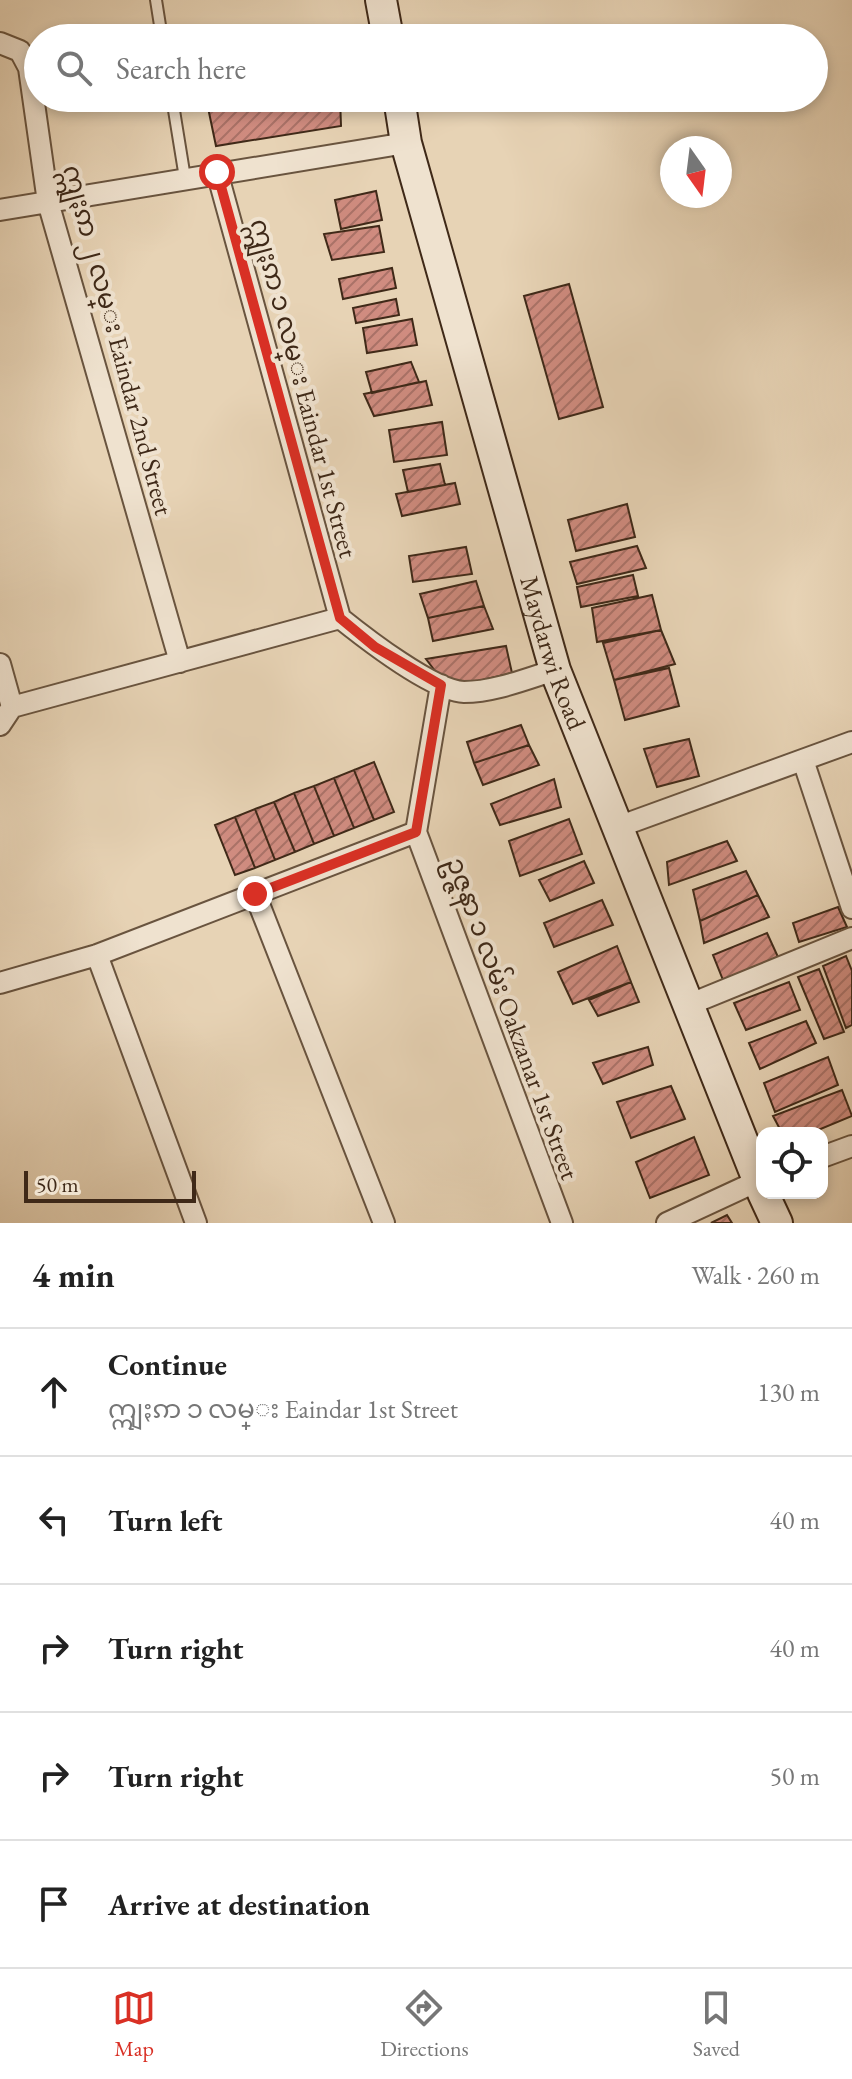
<!DOCTYPE html>
<html lang="en">
<head>
<meta charset="utf-8">
<style>
  :root { --surface:#fff; --page:#f6f6f6; --text:#222; --muted:#767676; --line:#e0e0e0; --accent:#d93025 }
  body { margin:0; font-family:"EB Garamond","Noto Sans Myanmar",serif; background:var(--page); color:var(--text) }
  .controls { position:absolute; right:24px; bottom:24px; display:grid; overflow:hidden; border-radius:16px; box-shadow:0 4px 12px #0003 }
  .controls button { width:72px; height:72px; display:grid; place-items:center; padding:0; border:0; border-bottom:2px solid var(--line); background:var(--surface); color:var(--text); font:40px sans-serif }
  .compass { position:absolute; left:660px; top:136px; width:72px; height:72px; border-radius:50%; background:var(--surface); box-shadow:0 4px 12px #0003; rotate:166deg }
  .scale { position:absolute; left:24px; bottom:20px; width:172px; box-sizing:border-box; padding-left:8px; border:4px solid #3f2918; border-top:0; font-size:22px; line-height:28px; white-space:nowrap; color:#3f2918; -webkit-text-stroke:6px #efe2cf; paint-order:stroke }
  .stop { position:absolute; width:24px; height:24px; margin:-18px; border:6px solid #d93025; border-radius:50%; background:#fff }
  .stop.end { background:#d93025; border-color:#fff; box-shadow:0 2px 8px #0008 }
  .list { margin:0; padding:0; list-style:none }
  h2 { display:flex; justify-content:space-between; align-items:center; height:104px; margin:0; padding:0 32px; font-size:34px }
  h2 small { font-size:26px; font-weight:400; color:var(--muted) }
  .list li { display:grid; grid-template-columns:52px 1fr auto; gap:24px; align-items:center; box-sizing:border-box; height:128px; padding:0 32px; border-top:2px solid var(--line) }
  .list b { display:block; font-size:30px; white-space:nowrap }
  .list p { margin:0; font-size:26px; white-space:nowrap; color:var(--muted) }
  .list em { font-size:26px; font-style:normal; color:var(--muted) }
  .icon { flex:none; width:44px; height:44px; fill:none; stroke:currentColor; stroke-width:2; stroke-linecap:round; stroke-linejoin:round }
  .map { position:relative; flex:none; width:852px; height:1223px; overflow:hidden }
  .search { position:absolute; background:var(--surface); box-shadow:0 4px 12px #0003; left:24px; right:24px; top:24px; height:88px; display:flex; align-items:center; gap:20px; box-sizing:border-box; padding:0 28px; border-radius:44px; color:var(--muted); font-size:30px }
  .sheet { height:744px; background:var(--surface) }
  nav { display:flex; justify-content:space-around; align-items:center; box-sizing:border-box; height:112px; border-top:2px solid var(--line); background:var(--surface); font-size:22px; color:var(--muted) }
  nav a { display:grid; justify-items:center; gap:4px }
  nav .on { color:var(--accent) }
  .map>svg:first-child { display:block }
  .building { fill:url(#building-hatch); stroke:#3f2918; stroke-width:2 }
  .lines { fill:none; stroke-linecap:round; stroke-linejoin:round }
  .lane-casing { stroke:#69543f; stroke-width:14 }
  .street-casing { stroke:#69543f; stroke-width:24 }
  .secondary-casing { stroke:#3f2918; stroke-width:34 }
  .lane { stroke:#efe2cf; stroke-width:10 }
  .street { stroke:#efe2cf; stroke-width:20 }
  .secondary { stroke:#efe2cf; stroke-width:30 }
  .route { stroke:#d93025; stroke-width:10 }
  .labels { text-anchor:middle; stroke-width:8; stroke-linejoin:round; paint-order:stroke }
  .street-label { font-size:26px; fill:#3f2918; stroke:#efe2cf }
</style>
</head>
<body>
<div class="map">
<svg width="852" height="1223" viewBox="0 0 852 1223">
  <defs>
    <pattern id="building-hatch" width="6" height="6" patternUnits="userSpaceOnUse" patternTransform="scale(2)"><rect width="6" height="6" fill="#d08c80"/><path d="M-1 1l2-2M0 6l6-6M5 7l2-2" fill="none" stroke="#aa7268"/></pattern>
  </defs>
  <rect width="100%" height="100%" fill="#e7d3b5"/>
  <filter id="stains"><feTurbulence type="fractalNoise" baseFrequency=".0025" numOctaves="4"/><feColorMatrix values="0 0 0 0 .2 0 0 0 0 .09 0 0 0 0 .02 0 0 0 .5 -.17"/></filter>
  <radialGradient id="worn" r=".72"><stop offset=".6" stop-color="#630" stop-opacity="0"/><stop offset="1" stop-color="#630" stop-opacity=".3"/></radialGradient>
  <path class="building" d="M206,98H340L341,126L216,146Z
    M376,191L382,220L341,229L335,200Z
    M379,226L384,252L332,260L324,234Z
    M392,268L396,288L343,299L339,279Z
    M569,284L603,407L559,419L524,296Z
    M396,299L399,315L356,323L353,308Z
    M412,319L417,345L367,353L363,328Z
    M411,362L419,382L372,393L366,372Z
    M426,381L432,405L374,416L364,394Z
    M442,422L447,455L394,462L389,430Z
    M440,464L445,485L408,492L403,470Z
    M455,483L460,504L402,516L396,494Z
    M627,504L635,537L576,551L568,520Z
    M637,546L646,568L577,584L570,562Z
    M466,547L472,574L413,582L409,556Z
    M633,575L638,596L581,607L577,587Z
    M476,581L484,606L428,618L420,594Z
    M652,595L661,630L597,642L592,608Z
    M484,606L493,629L433,641L428,618Z
    M661,630L675,664L614,680L603,643Z
    M506,646L512,673L448,688L426,659Z
    M669,668L679,706L625,720L614,680Z
    M521,725L529,745L474,763L467,742Z
    M689,739L699,776L657,787L644,749Z
    M529,745L539,765L483,785L474,763Z
    M374,762L394,812L374,820L354,770Z
    M354,770L374,820L354,828L334,778Z
    M334,778L354,828L334,836L314,786Z
    M554,779L561,807L500,825L491,804Z
    M314,786L334,836L314,844L294,793Z
    M294,793L314,844L295,852L274,802Z
    M274,802L295,852L275,860L255,809Z
    M255,809L275,860L255,868L235,817Z
    M235,817L255,868L235,875L215,825Z
    M569,819L582,854L520,876L509,841Z
    M727,841L737,861L669,885L667,862Z
    M584,861L594,883L550,901L539,880Z
    M746,871L758,895L700,921L693,890Z
    M758,895L769,917L704,943L700,921Z
    M602,900L613,925L554,947L544,923Z
    M838,907L847,927L799,942L793,923Z
    M767,933L778,957L723,980L713,955Z
    M617,946L631,982L573,1004L558,972Z
    M846,956L852,971V1025L846,1028L823,966Z
    M819,969L844,1032L824,1039L798,977Z
    M631,982L639,1002L598,1016L589,1000Z
    M789,982L800,1010L746,1030L734,1003Z
    M806,1021L816,1043L760,1069L749,1043Z
    M648,1047L653,1065L603,1084L593,1063Z
    M828,1057L838,1085L775,1112L764,1083Z
    M671,1086L685,1119L631,1138L617,1102Z
    M842,1090L852,1116L811,1133H782L773,1116Z
    M694,1137L709,1175L650,1198L636,1162Z
    M727,1215L732,1223H711Z"/>
  <g class="lines">
    <g class="lane-casing">
      <path id="lane" d="M156,0L162,38
        M172,98L185,178"/>
    </g>
    <g class="street-casing">
      <path id="street" d="M0,43L20,51L29,68L48,202L180,662
        M217,172L340,618
        M0,210L406,143
        M340,618C365,638 433,691 464,692C494,692 526,679 555,670
        M0,664L12,707
        M0,725L12,707L340,618
        M803,760L852,908
        M618,827L852,742
        M416,832L562,1223
        M416,832L441,685
        M255,894L384,1223
        M97,955L196,1223
        M0,983L97,955L416,832
        M688,1005L852,938
        M822,1157L852,1146
        M667,1223L762,1179"/>
    </g>
    <g class="secondary-casing">
      <g id="secondary">
        <path d="M381,0L388,38"/>
        <path id="s1" d="M399,98L406,143L555,670L762,1190"/>
        <path d="M763,1193L777,1223"/>
      </g>
    </g>
    <use href="#lane" class="lane"/>
    <use href="#street" class="street"/>
    <use href="#secondary" class="secondary"/>
  </g>
  <g class="lines">
    <path class="route" d="M217,172L340,618L375,647L441,685L416,832L255,894"/>
  </g>
  <g class="labels">
    <g class="street-label">
      <text transform="translate(118 340) rotate(75)" y="9">ဣျႏၵာ ၂ လမ္း Eaindar 2nd Street</text>
      <text transform="translate(304 388) rotate(75)" y="9">ဣျႏၵာ ၁ လမ္း Eaindar 1st Street</text>
      <text dy="9" stroke="none"><textPath href="#s1" startOffset="576">Maydarwi Road</textPath></text>
      <text transform="translate(513 1018) rotate(70)" y="9">ဥဇ္ဇနာ ၁ လမ်း Oakzanar 1st Street</text>
    </g>
  </g>
  <rect width="100%" height="100%" filter="url(#stains)"/>
  <rect width="100%" height="100%" fill="url(#worn)"/>
</svg>
<div class="controls">
<button><svg class="icon" aria-label="locate" viewBox="0 0 24 24"><circle cx="12" cy="12" r="6"/><path d="M12 2v4M12 18v4M2 12h4M18 12h4"/></svg></button>
</div>
<svg class="compass" viewBox="-18 -18 36 36"><path d="M0-13l5 13h-10z" fill="#e53935"/><path d="M0 13l5-13h-10z" fill="#767676"/></svg>
<div class="scale">50 m</div>
<div class="stop" style="left:217px;top:172px"></div>
<div class="stop end" style="left:255px;top:894px"></div>
<div class="search"><svg class="icon" aria-label="search" viewBox="0 0 24 24"><circle cx="10" cy="10" r="6"/><path d="M15 15l6 6"/></svg>Search here</div>
</div>
<section class="sheet">
<h2>4 min<small>Walk · 260 m</small></h2>
<ul class="list">
<li><svg class="icon" aria-label="ahead" viewBox="0 0 24 24"><path d="M12 20V5M6 11l6-6 6 6"/></svg><div><b>Continue</b><p>ဣျႏၵာ ၁ လမ္း Eaindar 1st Street</p></div><em>130 m</em></li>
<li><svg class="icon" aria-label="left" viewBox="0 0 24 24"><path d="M17 20v-9H6M10 6l-5 5 5 5"/></svg><div><b>Turn left</b></div><em>40 m</em></li>
<li><svg class="icon" aria-label="right" viewBox="0 0 24 24"><path d="M7 20v-9h11M14 6l5 5-5 5"/></svg><div><b>Turn right</b></div><em>40 m</em></li>
<li><svg class="icon" aria-label="right" viewBox="0 0 24 24"><path d="M7 20v-9h11M14 6l5 5-5 5"/></svg><div><b>Turn right</b></div><em>50 m</em></li>
<li><svg class="icon" aria-label="arrive" viewBox="0 0 24 24"><path d="M6 21V4h12l-3 4 3 4H6"/></svg><div><b>Arrive at destination</b></div></li>
</ul>
</section>
<nav>
<a class="on"><svg class="icon" aria-label="map" viewBox="0 0 24 24"><path d="M3 6l6-2 6 2 6-2v14l-6 2-6-2-6 2zM9 4v14M15 6v14"/></svg>Map</a>
<a><svg class="icon" aria-label="directions" viewBox="0 0 24 24"><path d="M12 3l9 9-9 9-9-9zM9 14v-3h6M13 9l2 2-2 2"/></svg>Directions</a>
<a><svg class="icon" aria-label="saved" viewBox="0 0 24 24"><path d="M7 4h10v16l-5-4-5 4z"/></svg>Saved</a>
</nav>
</body>
</html>
